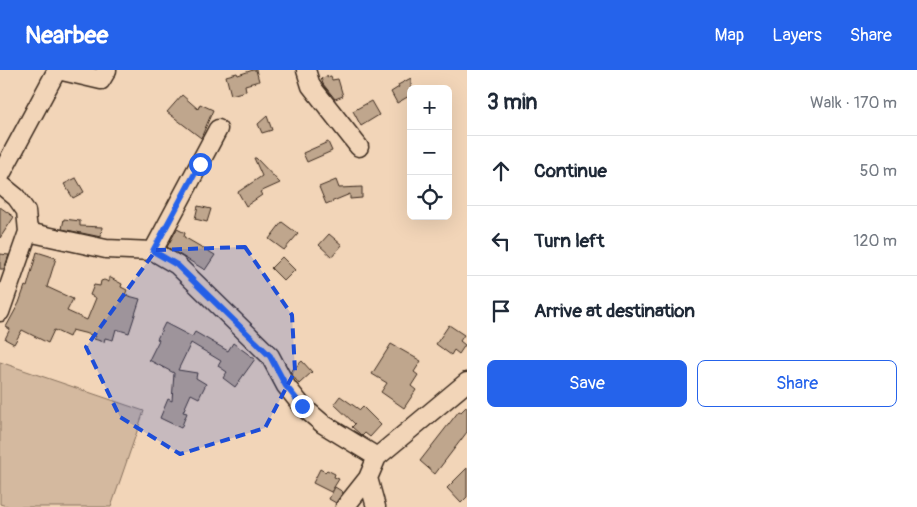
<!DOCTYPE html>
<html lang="en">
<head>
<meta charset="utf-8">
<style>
  :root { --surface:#fff; --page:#f6f6f7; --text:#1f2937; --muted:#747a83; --line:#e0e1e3; --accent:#2563eb }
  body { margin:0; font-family:Pangolin,sans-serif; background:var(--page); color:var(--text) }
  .controls { position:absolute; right:15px; top:15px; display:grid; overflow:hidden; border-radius:8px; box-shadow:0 5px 20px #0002 }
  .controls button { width:45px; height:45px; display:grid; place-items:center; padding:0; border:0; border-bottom:1px solid var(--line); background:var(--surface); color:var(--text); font:25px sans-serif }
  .stop { position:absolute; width:15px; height:15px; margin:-11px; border:4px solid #2563eb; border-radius:50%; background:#fff }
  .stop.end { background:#2563eb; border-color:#fff; box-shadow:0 1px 5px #0008 }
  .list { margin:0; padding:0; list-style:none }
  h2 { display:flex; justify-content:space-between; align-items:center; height:65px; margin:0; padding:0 20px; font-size:21px }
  h2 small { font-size:16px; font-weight:400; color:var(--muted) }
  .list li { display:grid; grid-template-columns:32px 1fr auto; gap:15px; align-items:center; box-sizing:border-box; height:70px; padding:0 20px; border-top:1px solid var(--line) }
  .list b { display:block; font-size:19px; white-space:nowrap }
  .list em { font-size:16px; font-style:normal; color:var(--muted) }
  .actions { display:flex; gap:10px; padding:15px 20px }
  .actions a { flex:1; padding:11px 0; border:1px solid var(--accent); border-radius:8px; text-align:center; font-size:18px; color:var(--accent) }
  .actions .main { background:var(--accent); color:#fff }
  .icon { flex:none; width:28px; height:28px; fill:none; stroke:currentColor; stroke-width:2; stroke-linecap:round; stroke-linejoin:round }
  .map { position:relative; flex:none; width:467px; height:437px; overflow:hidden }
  header { display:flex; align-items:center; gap:30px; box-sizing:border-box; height:70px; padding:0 25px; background:var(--accent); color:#fff }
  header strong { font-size:24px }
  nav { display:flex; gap:28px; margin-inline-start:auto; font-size:18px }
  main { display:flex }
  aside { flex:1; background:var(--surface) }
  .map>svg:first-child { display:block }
  .green { fill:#d4b99f; stroke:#88725e }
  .building { fill:#bfa68d; stroke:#3b2a1e }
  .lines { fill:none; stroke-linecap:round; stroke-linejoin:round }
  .minor-casing { stroke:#3b2a1e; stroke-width:21 }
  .minor { stroke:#f2d5b8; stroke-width:18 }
  .route { stroke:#2563eb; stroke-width:6 }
  .marked { fill:#1d4ed8; fill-opacity:0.2; stroke:#1d4ed8; stroke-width:4; stroke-dasharray:10 6; stroke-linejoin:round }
</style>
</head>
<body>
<header>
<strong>Nearbee</strong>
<nav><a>Map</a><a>Layers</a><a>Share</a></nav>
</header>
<main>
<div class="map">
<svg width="467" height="437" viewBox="0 0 467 437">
  <rect width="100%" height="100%" fill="#f2d5b8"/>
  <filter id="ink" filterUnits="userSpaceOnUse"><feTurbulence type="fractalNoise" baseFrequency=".02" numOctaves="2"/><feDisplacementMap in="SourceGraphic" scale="10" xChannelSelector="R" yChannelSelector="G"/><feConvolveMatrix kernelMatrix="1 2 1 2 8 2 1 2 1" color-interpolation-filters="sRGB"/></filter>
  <g filter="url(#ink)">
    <path class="green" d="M0,292L144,341L111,437H10L0,434Z"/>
    <path class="building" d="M253,0H256L259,11L245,15L246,21L231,25L226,6L237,3L238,5Z
      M331,6L332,10L338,9L343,26L335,29L323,14L321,8Z
      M411,8V25L397,33L391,22L399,17L398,15Z
      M182,25L198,39L200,34L213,40L201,68L167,42Z
      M371,31L379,45L361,56L353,41Z
      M267,46L272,60L262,63L258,54Z
      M328,72L332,81L307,92L303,83Z
      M254,88H256L280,113L260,122L262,125L246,136L238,122L262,106Z
      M76,108L84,122L73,128L64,114Z
      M336,110L339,118L362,117V128L350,129V124L326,134L319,117Z
      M198,136L211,139L207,152L195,149Z
      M0,137L14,147L0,168Z
      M64,149L80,151V156L102,157L101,167L62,159Z
      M282,152L298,164L284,180L269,169Z
      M177,159L185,163L184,167L215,185L205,200L167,177Z
      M329,164L342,175L332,187L319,175Z
      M37,182L56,188L47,217L73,229L67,241L87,250L96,228L90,225L94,215L100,216L101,211L104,210L109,212V207L122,214L121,217L127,220L125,225L140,229L129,263L116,259L113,270L105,268L104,272L94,269L96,266L72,260L69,267L54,260L48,273L22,260L14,274L5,269L10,259L6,257L19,233L25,216L27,217Z
      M0,184L9,185L4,199H0Z
      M282,187L295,200L284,211L271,198Z
      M165,253L192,267L195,262L228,281L233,273L255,289L235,317L223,308L227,302L218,296L221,291L191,273L178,300L197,303L196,308L206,314L199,328L191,324L183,342L187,343L181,358L160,348L168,329L172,331L174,303L149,290L159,270L157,269Z
      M449,255L464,265L460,271L465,275L459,284L454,280L451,285L436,274Z
      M391,274L421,291L414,302L418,305L411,316L416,320L404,338L381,322L387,313L372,304Z
      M302,291L312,302L299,314L290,302Z
      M340,326L360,340L363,337L381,355L370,367L365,363L362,366L360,364L352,357L355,354L334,334Z
      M467,336V362L435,404L420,391L459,341L461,342Z
      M467,398V427L461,433L447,418Z
      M320,399L325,402L327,400L335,404L334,407L339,409L331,422L313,413Z
      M335,417L343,422L336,433L329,429Z"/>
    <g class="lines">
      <g class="minor-casing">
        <path id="minor" d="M58,0L101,10L107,0
          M306,0L311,16L359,77
          M0,106L57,0
          M0,114L16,127L26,141L28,162L106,179L153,181L177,195L270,286L286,316L302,336L323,354L377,387
          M153,181L218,59
          M0,242L28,162
          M345,437L368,408
          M376,437L368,408L377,387L467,312"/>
      </g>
      <use href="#minor" class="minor"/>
    </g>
  </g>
  <g class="lines" filter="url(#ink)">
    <path class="route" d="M200,94L153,181L177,195L270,286L286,316L302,336"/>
  </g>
  <path class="marked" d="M245,177L292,245L295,301L265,358L180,384L120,347L86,277L156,180Z"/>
</svg>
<div class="controls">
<button>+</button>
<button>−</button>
<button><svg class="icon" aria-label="locate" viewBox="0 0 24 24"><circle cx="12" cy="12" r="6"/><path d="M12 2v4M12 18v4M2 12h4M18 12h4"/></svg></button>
</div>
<div class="stop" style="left:200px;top:94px"></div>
<div class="stop end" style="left:302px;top:336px"></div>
</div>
<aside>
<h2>3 min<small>Walk · 170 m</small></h2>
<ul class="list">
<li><svg class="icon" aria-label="ahead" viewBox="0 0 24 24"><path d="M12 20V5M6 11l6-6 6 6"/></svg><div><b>Continue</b></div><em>50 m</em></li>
<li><svg class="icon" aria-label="left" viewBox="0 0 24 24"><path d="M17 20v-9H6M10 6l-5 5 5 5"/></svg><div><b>Turn left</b></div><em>120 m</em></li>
<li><svg class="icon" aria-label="arrive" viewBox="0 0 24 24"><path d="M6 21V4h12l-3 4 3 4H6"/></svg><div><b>Arrive at destination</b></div></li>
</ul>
<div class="actions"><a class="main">Save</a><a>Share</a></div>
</aside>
</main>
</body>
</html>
